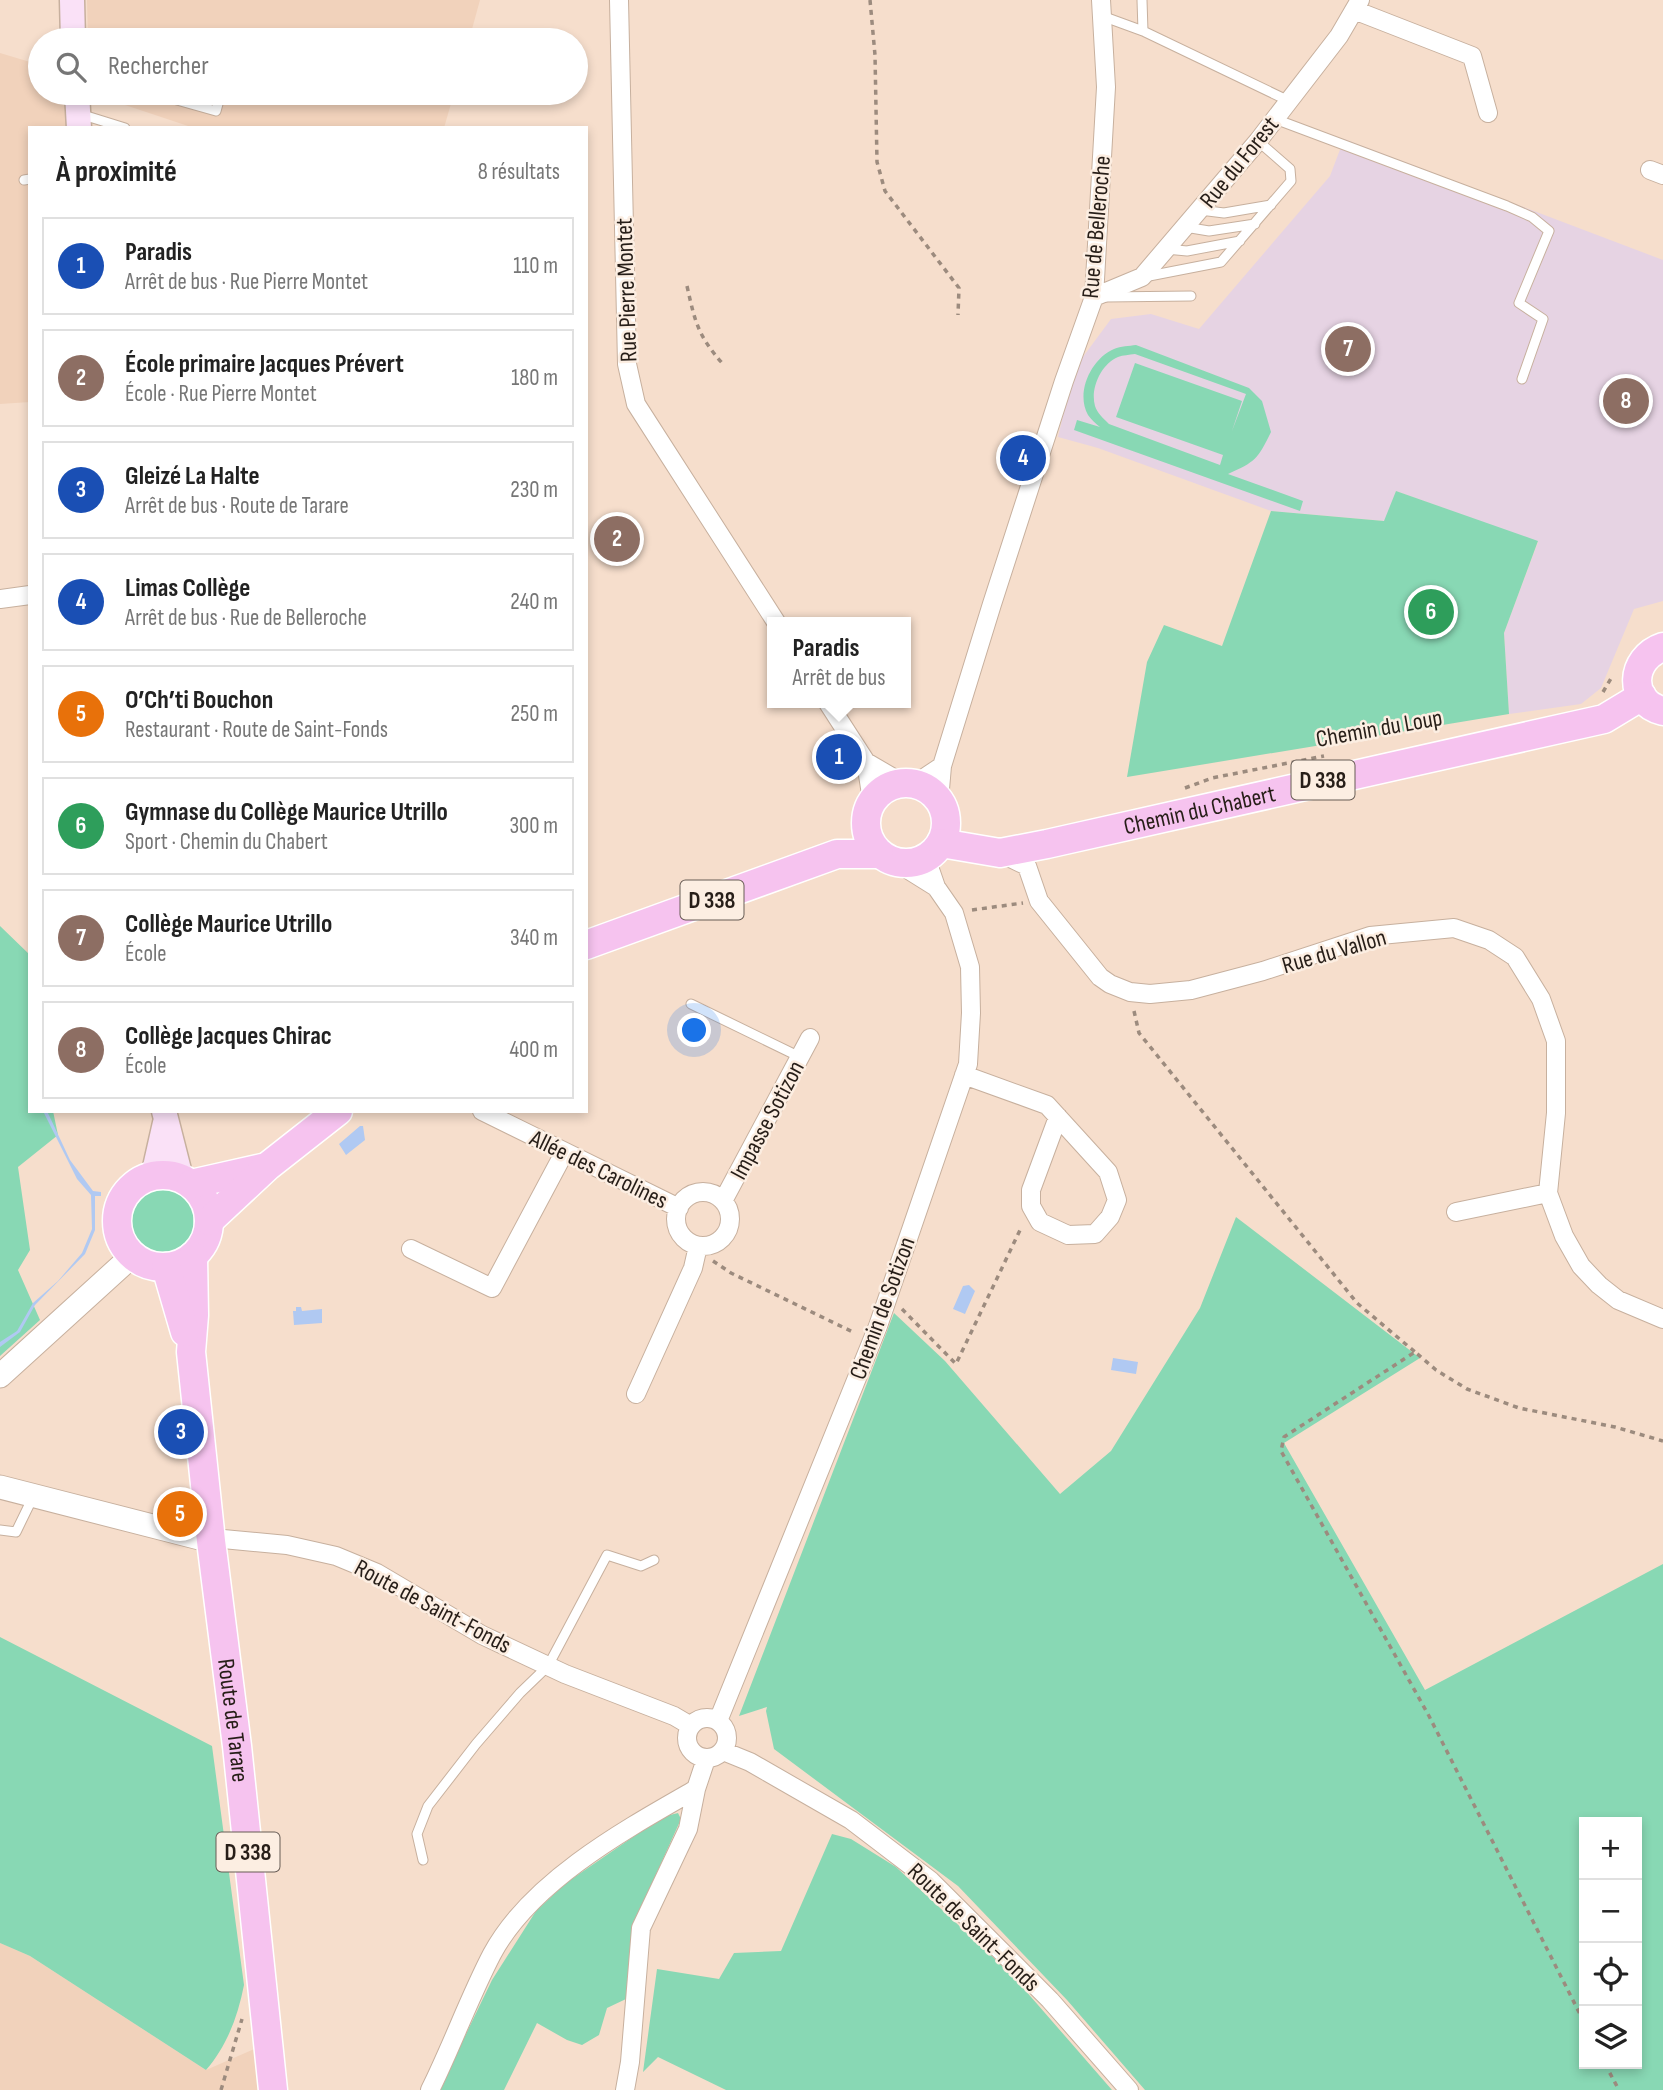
<!DOCTYPE html>
<html lang="fr">
<head>
<meta charset="utf-8">
<style>
  :root { --surface:#fff; --page:#f6f6f6; --text:#222; --muted:#767676; --line:#e0e0e0; --accent:#db2777 }
  body { margin:0; font-family:"Sofia Sans Condensed",sans-serif; background:var(--page); color:var(--text) }
  .controls { position:absolute; right:21px; bottom:21px; display:grid; overflow:hidden; border-radius:0px; box-shadow:0 4px 10px #0003 }
  .controls button { width:63px; height:63px; display:grid; place-items:center; padding:0; border:0; border-bottom:2px solid var(--line); background:var(--surface); color:var(--text); font:35px sans-serif }
  .you { position:absolute; left:695px; top:1031px; width:24px; height:24px; margin:-18px; border:5px solid #fff; border-radius:50%; background:#1a73e8; box-shadow:0 0 0 10px #1a73e833 }
  .badge { display:grid; place-items:center; width:46px; height:46px; border-radius:50%; background:var(--accent); color:#fff; font-size:23px; font-weight:700 }
  .pin { position:absolute; translate:-50% -50%; border:4px solid #fff; box-shadow:0 2px 7px #0006 }
  .popup { position:absolute; left:767px; top:617px; width:144px; height:91px; box-sizing:border-box; display:grid; place-content:center; border-radius:0px; background:var(--surface); filter:drop-shadow(0 2px 5px #0005); font-size:23px; white-space:nowrap; color:var(--muted) }
  .popup b { font-size:26px; color:var(--text) }
  .popup::after { content:''; position:absolute; left:50%; top:100%; margin-left:-14px; border:14px solid transparent; border-top-color:var(--surface) }
  .list { margin:0; padding:0; list-style:none }
  h2 { display:flex; justify-content:space-between; align-items:center; height:91px; margin:0; padding:0 28px; font-size:30px }
  h2 small { font-size:23px; font-weight:400; color:var(--muted) }
  .list li { display:grid; grid-template-columns:46px 1fr auto; gap:21px; align-items:center; box-sizing:border-box; height:98px; margin:0 14px 14px; padding:0 14px; border:2px solid var(--line); border-radius:0px }
  .list b { display:block; font-size:26px; white-space:nowrap }
  .list p { margin:0; font-size:23px; white-space:nowrap; color:var(--muted) }
  .list em { font-size:23px; font-style:normal; color:var(--muted) }
  .icon { flex:none; width:38px; height:38px; fill:none; stroke:currentColor; stroke-width:2; stroke-linecap:round; stroke-linejoin:round }
  .map { position:relative; flex:none; width:1663px; height:2090px; overflow:hidden }
  .search { position:absolute; background:var(--surface); box-shadow:0 4px 10px #0003; left:28px; top:28px; width:560px; height:77px; display:flex; align-items:center; gap:18px; box-sizing:border-box; padding:0 24px; border-radius:38px; color:var(--muted); font-size:26px }
  .panel { position:absolute; background:var(--surface); box-shadow:0 4px 10px #0003; left:28px; top:126px; width:560px; height:987px; border-radius:0px }
  .map>svg:first-child { display:block }
  .built { fill:#f1d2bb }
  .education { fill:#e6d3e3 }
  .green { fill:#88d8b4; fill-rule:evenodd }
  .water { fill:#b0c9f2 }
  .lines { fill:none; stroke-linecap:round; stroke-linejoin:round }
  .service-casing { stroke:#c7b09e; stroke-width:11 }
  .minor-casing { stroke:#c7b09e; stroke-width:20 }
  .tertiary-casing { stroke:#c7b09e; stroke-width:25 }
  .secondary-casing { stroke:#c7b09e; stroke-width:27 }
  .primary-casing { stroke:#fff; stroke-width:31 }
  .path { stroke:#9c8b7e; stroke-width:3.5; stroke-dasharray:5 5; stroke-linecap:butt }
  .service { stroke:#fff; stroke-width:9 }
  .minor { stroke:#fff; stroke-width:18 }
  .tertiary { stroke:#fff; stroke-width:23 }
  .secondary { stroke:#fae1f7; stroke-width:24 }
  .primary { stroke:#f6c3ef; stroke-width:28 }
  .labels { text-anchor:middle; stroke-width:5; stroke-linejoin:round; paint-order:stroke }
  .shield { fill:#fceee2; stroke:#675c55; stroke-width:2 }
  .shield-label { font-size:23px; font-weight:bold; fill:#271e18 }
  .street-label { font-size:24px; fill:#271e18; stroke:#fceee2 }
</style>
</head>
<body>
<div class="map">
<svg width="1663" height="2090" viewBox="0 0 1663 2090">
  <rect width="100%" height="100%" fill="#f6decc"/>
  <path class="built" d="M87,0H480L469,40H88Z
    M0,53L40,65V93H454L444,128H194L89,93L88,128H30V402L0,404Z
    M0,1943L30,1956L206,2070L268,2043L273,2090H0Z"/>
  <path class="education" d="M1344,139L1663,260V601L1634,609L1601,688L1581,704L1509,714L1504,633L1538,542L1396,491L1385,521L1271,511L1098,448L1058,437L1074,369L1111,319L1151,314L1199,329L1330,176Z"/>
  <path class="green" d="M1136,345L1249,388L1262,401L1271,432C1258,459 1255,462 1228,474L1303,501L1300,511L1074,430L1077,420L1100,427C1096,424 1091,419 1088,415C1075,392 1092,358 1114,349C1121,346 1129,346 1136,345ZM1135,354L1246,394L1232,431L1242,401L1135,363L1116,417L1223,455L1220,465L1109,424C1104,419 1097,413 1095,406C1090,389 1101,364 1118,357C1123,355 1129,355 1135,354Z
    M1396,491L1538,541L1504,633L1509,714L1127,777L1147,662L1164,625L1222,646L1271,511L1384,521Z
    M0,926L30,955V1111H53L58,1135L18,1167L30,1250L18,1270L40,1320L0,1356Z
    M130 1221a33 33 0 1 1 66 0a33 33 0 1 1-66 0Z
    M1236,1217L1420,1358L1284,1443L1425,1690L1663,1564V2090H1145L1067,2000L958,1886L774,1749L766,1711L767,1707L739,1716L894,1313L945,1361L1060,1494L1111,1451L1200,1308ZM1584,1822H1637V2064H1584Z
    M0,1637L212,1746L244,1985C238,2016 227,2046 206,2070L30,1956L0,1943Z
    M678,1813L681,1819L632,1928L626,1999L607,2008L599,2035L582,2045L567,2040L537,2023L504,2090H439L492,1980L536,1911L566,1883L662,1817Z
    M832,1834L851,1839L896,1867L1011,1974L1112,2090H726L658,2057L643,2072L657,1969L719,1979L734,1953L781,1951Z"/>
  <path class="water" d="M43,1111H47L70,1160L93,1191L101,1192V1196H95V1230L85,1254L35,1305L20,1332L0,1347V1342L17,1331L33,1303L58,1281L82,1253L92,1229L91,1195L77,1179Z
    M360,1126H363L365,1140L346,1155L339,1144Z
    M969,1285L975,1291L965,1314L953,1309L963,1286Z
    M296,1307H301L302,1311L322,1309V1323L294,1325L293,1311H296Z
    M1113,1358L1138,1362L1136,1374L1111,1370Z"/>
  <g class="lines">
    <g class="service-casing">
      <path id="service" d="M1142,0L1143,31
        M1102,16L1143,31L1289,101
        M152,93L216,111L221,93
        M80,114L125,128
        M1275,119L1507,206L1532,217L1549,231L1519,303L1543,319L1522,379
        M24,180L30,179
        M1200,210L1224,213L1271,205
        M1185,227L1209,231L1255,224
        M1166,249L1187,251L1240,241
        M1144,277L1221,262L1291,181L1290,169L1258,141
        M1106,297L1191,296
        M691,1004L800,1057
        M0,1530L16,1532L33,1497
        M423,1860L417,1834L428,1806L476,1744L520,1693L548,1666L607,1555L641,1566L654,1560"/>
    </g>
    <g class="minor-casing">
      <path id="minor" d="M619,0L627,364L636,404L776,622
        M1354,10L1472,56L1488,113
        M1650,170L1663,175
        M1094,297L1142,277L1258,141L1339,36L1360,0
        M0,599L30,595
        M828,703L866,762L872,801
        M866,762L902,783
        M915,784L942,766
        M939,801L942,766L992,604L1064,381L1094,297L1106,87L1101,0
        M1000,853L1027,866L1039,901L1100,977L1110,984L1130,992L1150,994L1191,990L1263,971L1370,936L1454,928L1489,940L1515,957L1541,999L1556,1041V1113L1548,1193L1564,1236L1581,1266L1599,1285L1618,1300L1663,1319
        M896,862L936,887
        M964,1075L1047,1105L1108,1172L1117,1200L1110,1217L1095,1234L1068,1235L1040,1222L1031,1206V1190L1058,1117
        M482,1111L679,1208
        M676 1219a27 27 0 1 1 54 0a27 27 0 1 1-54 0Z
        M723,1201L810,1038
        M1456,1212L1548,1193
        M411,1249L492,1288L564,1153
        M636,1394L693,1268L698,1246
        M211,1541L223,1539L287,1545L336,1556L377,1573L482,1635L565,1674L674,1716L691,1726
        M687 1738a20 20 0 1 1 40 0a20 20 0 1 1-40 0Z
        M718,1721L878,1326L968,1064L971,1013L970,967L954,913L936,887L926,858
        M723,1751L750,1762L851,1820L931,1881L1050,2000L1129,2090
        M430,2090C452,2046 469,1998 492,1954C531,1881 626,1829 696,1789
        M625,2090L630,2062L641,1928L688,1829L696,1789L706,1759"/>
    </g>
    <g class="tertiary-casing">
      <path id="tertiary" d="M0,1376L132,1256
        M0,1487L211,1541"/>
    </g>
    <g class="secondary-casing">
      <path id="secondary" d="M72,0L73,40
        M77,93L79,128
        M164,1111L181,1178
        M153,1176L165,1123"/>
    </g>
    <g class="primary-casing">
      <g id="primary">
        <path d="M1663,647C1630,658 1627,702 1663,711"/>
        <circle cx="906" cy="823" r="40"/>
        <path id="s1" d="M941,843L1000,853L1047,844L1604,719L1642,696"/>
        <path d="M586,945L837,854H879"/>
        <circle cx="163" cy="1221" r="46"/>
        <path d="M191,1184L262,1168"/>
        <path d="M209,1221L268,1166L338,1111"/>
        <path id="s2" d="M193,1256L194,1315L191,1352L211,1541L237,1746L273,2090"/>
        <path d="M166,1267L185,1332"/>
      </g>
    </g>
    <path class="path" d="M870,0L875,55L877,162L885,191L959,288L958,315
      M687,286C695,322 698,336 723,364
      M1603,692L1613,675
      M1185,788L1212,778L1324,756
      M972,910L1023,903
      M1134,1011L1139,1033L1357,1303L1415,1352
      M713,1261L731,1273L855,1333
      M902,1309L956,1364L1022,1226
      M1584,2022L1429,1716L1281,1451L1284,1437L1415,1352L1436,1370L1467,1389L1519,1408L1615,1427L1663,1441
      M1605,2064L1619,2090
      M221,2090L242,2019"/>
    <use href="#service" class="service"/>
    <use href="#minor" class="minor"/>
    <use href="#tertiary" class="tertiary"/>
    <use href="#secondary" class="secondary"/>
    <use href="#primary" class="primary"/>
  </g>
  <g class="labels">
    <g class="shield">
      <rect x="1291.5" y="760.5" width="63" height="39" rx="5"/>
      <rect x="680.5" y="880.5" width="63" height="39" rx="5"/>
      <rect x="216.5" y="1832.5" width="63" height="39" rx="5"/>
    </g>
    <g class="shield-label">
      <text x="1323" y="788">D 338</text>
      <text x="712" y="908">D 338</text>
      <text x="248" y="1860">D 338</text>
    </g>
    <g class="street-label">
      <text transform="translate(1239 162) rotate(-51)" y="8">Rue du Forest</text>
      <text transform="translate(1096 227) rotate(-85)" y="8">Rue de Belleroche</text>
      <text transform="translate(626 290) rotate(-92)" y="8">Rue Pierre Montet</text>
      <text transform="translate(1379 728) rotate(-10)" y="8">Chemin du Loup</text>
      <text dy="8" stroke="none"><textPath href="#s1" startOffset="264">Chemin du Chabert</textPath></text>
      <text transform="translate(1334 951) rotate(-16)" y="8">Rue du Vallon</text>
      <text transform="translate(767 1120) rotate(-62)" y="8">Impasse Sotizon</text>
      <text transform="translate(599 1169) rotate(26)" y="8">Allée des Carolines</text>
      <text transform="translate(882 1308) rotate(-70)" y="8">Chemin de Sotizon</text>
      <text transform="translate(433 1606) rotate(28)" y="8">Route de Saint-Fonds</text>
      <text dy="8" stroke="none"><textPath href="#s2" startOffset="467">Route de Tarare</textPath></text>
      <text transform="translate(974 1927) rotate(44)" y="8">Route de Saint-Fonds</text>
    </g>
  </g>
</svg>
<div class="controls">
<button>+</button>
<button>−</button>
<button><svg class="icon" aria-label="locate" viewBox="0 0 24 24"><circle cx="12" cy="12" r="6"/><path d="M12 2v4M12 18v4M2 12h4M18 12h4"/></svg></button>
<button><svg class="icon" aria-label="layers" viewBox="0 0 24 24"><path d="M12 4l9 5-9 5-9-5zM3 14l9 5 9-5"/></svg></button>
</div>
<div class="you"></div>
<div class="pin badge" style="left:839px;top:757px;background:#1a4fb4">1</div>
<div class="popup"><b>Paradis</b>Arrêt de bus</div>
<div class="pin badge" style="left:617px;top:539px;background:#8d6e63">2</div>
<div class="pin badge" style="left:181px;top:1432px;background:#1a4fb4">3</div>
<div class="pin badge" style="left:1023px;top:458px;background:#1a4fb4">4</div>
<div class="pin badge" style="left:180px;top:1514px;background:#e8710a">5</div>
<div class="pin badge" style="left:1431px;top:612px;background:#2e9e5b">6</div>
<div class="pin badge" style="left:1348px;top:349px;background:#8d6e63">7</div>
<div class="pin badge" style="left:1626px;top:401px;background:#8d6e63">8</div>
<div class="search"><svg class="icon" aria-label="search" viewBox="0 0 24 24"><circle cx="10" cy="10" r="6"/><path d="M15 15l6 6"/></svg>Rechercher</div>
<section class="panel">
<h2>À proximité<small>8 résultats</small></h2>
<ul class="list">
<li><span class="badge" style="background:#1a4fb4">1</span><div><b>Paradis</b><p>Arrêt de bus · Rue Pierre Montet</p></div><em>110 m</em></li>
<li><span class="badge" style="background:#8d6e63">2</span><div><b>École primaire Jacques Prévert</b><p>École · Rue Pierre Montet</p></div><em>180 m</em></li>
<li><span class="badge" style="background:#1a4fb4">3</span><div><b>Gleizé La Halte</b><p>Arrêt de bus · Route de Tarare</p></div><em>230 m</em></li>
<li><span class="badge" style="background:#1a4fb4">4</span><div><b>Limas Collège</b><p>Arrêt de bus · Rue de Belleroche</p></div><em>240 m</em></li>
<li><span class="badge" style="background:#e8710a">5</span><div><b>O’Ch’ti Bouchon</b><p>Restaurant · Route de Saint-Fonds</p></div><em>250 m</em></li>
<li><span class="badge" style="background:#2e9e5b">6</span><div><b>Gymnase du Collège Maurice Utrillo</b><p>Sport · Chemin du Chabert</p></div><em>300 m</em></li>
<li><span class="badge" style="background:#8d6e63">7</span><div><b>Collège Maurice Utrillo</b><p>École</p></div><em>340 m</em></li>
<li><span class="badge" style="background:#8d6e63">8</span><div><b>Collège Jacques Chirac</b><p>École</p></div><em>400 m</em></li>
</ul>
</section>
</div>
</body>
</html>
